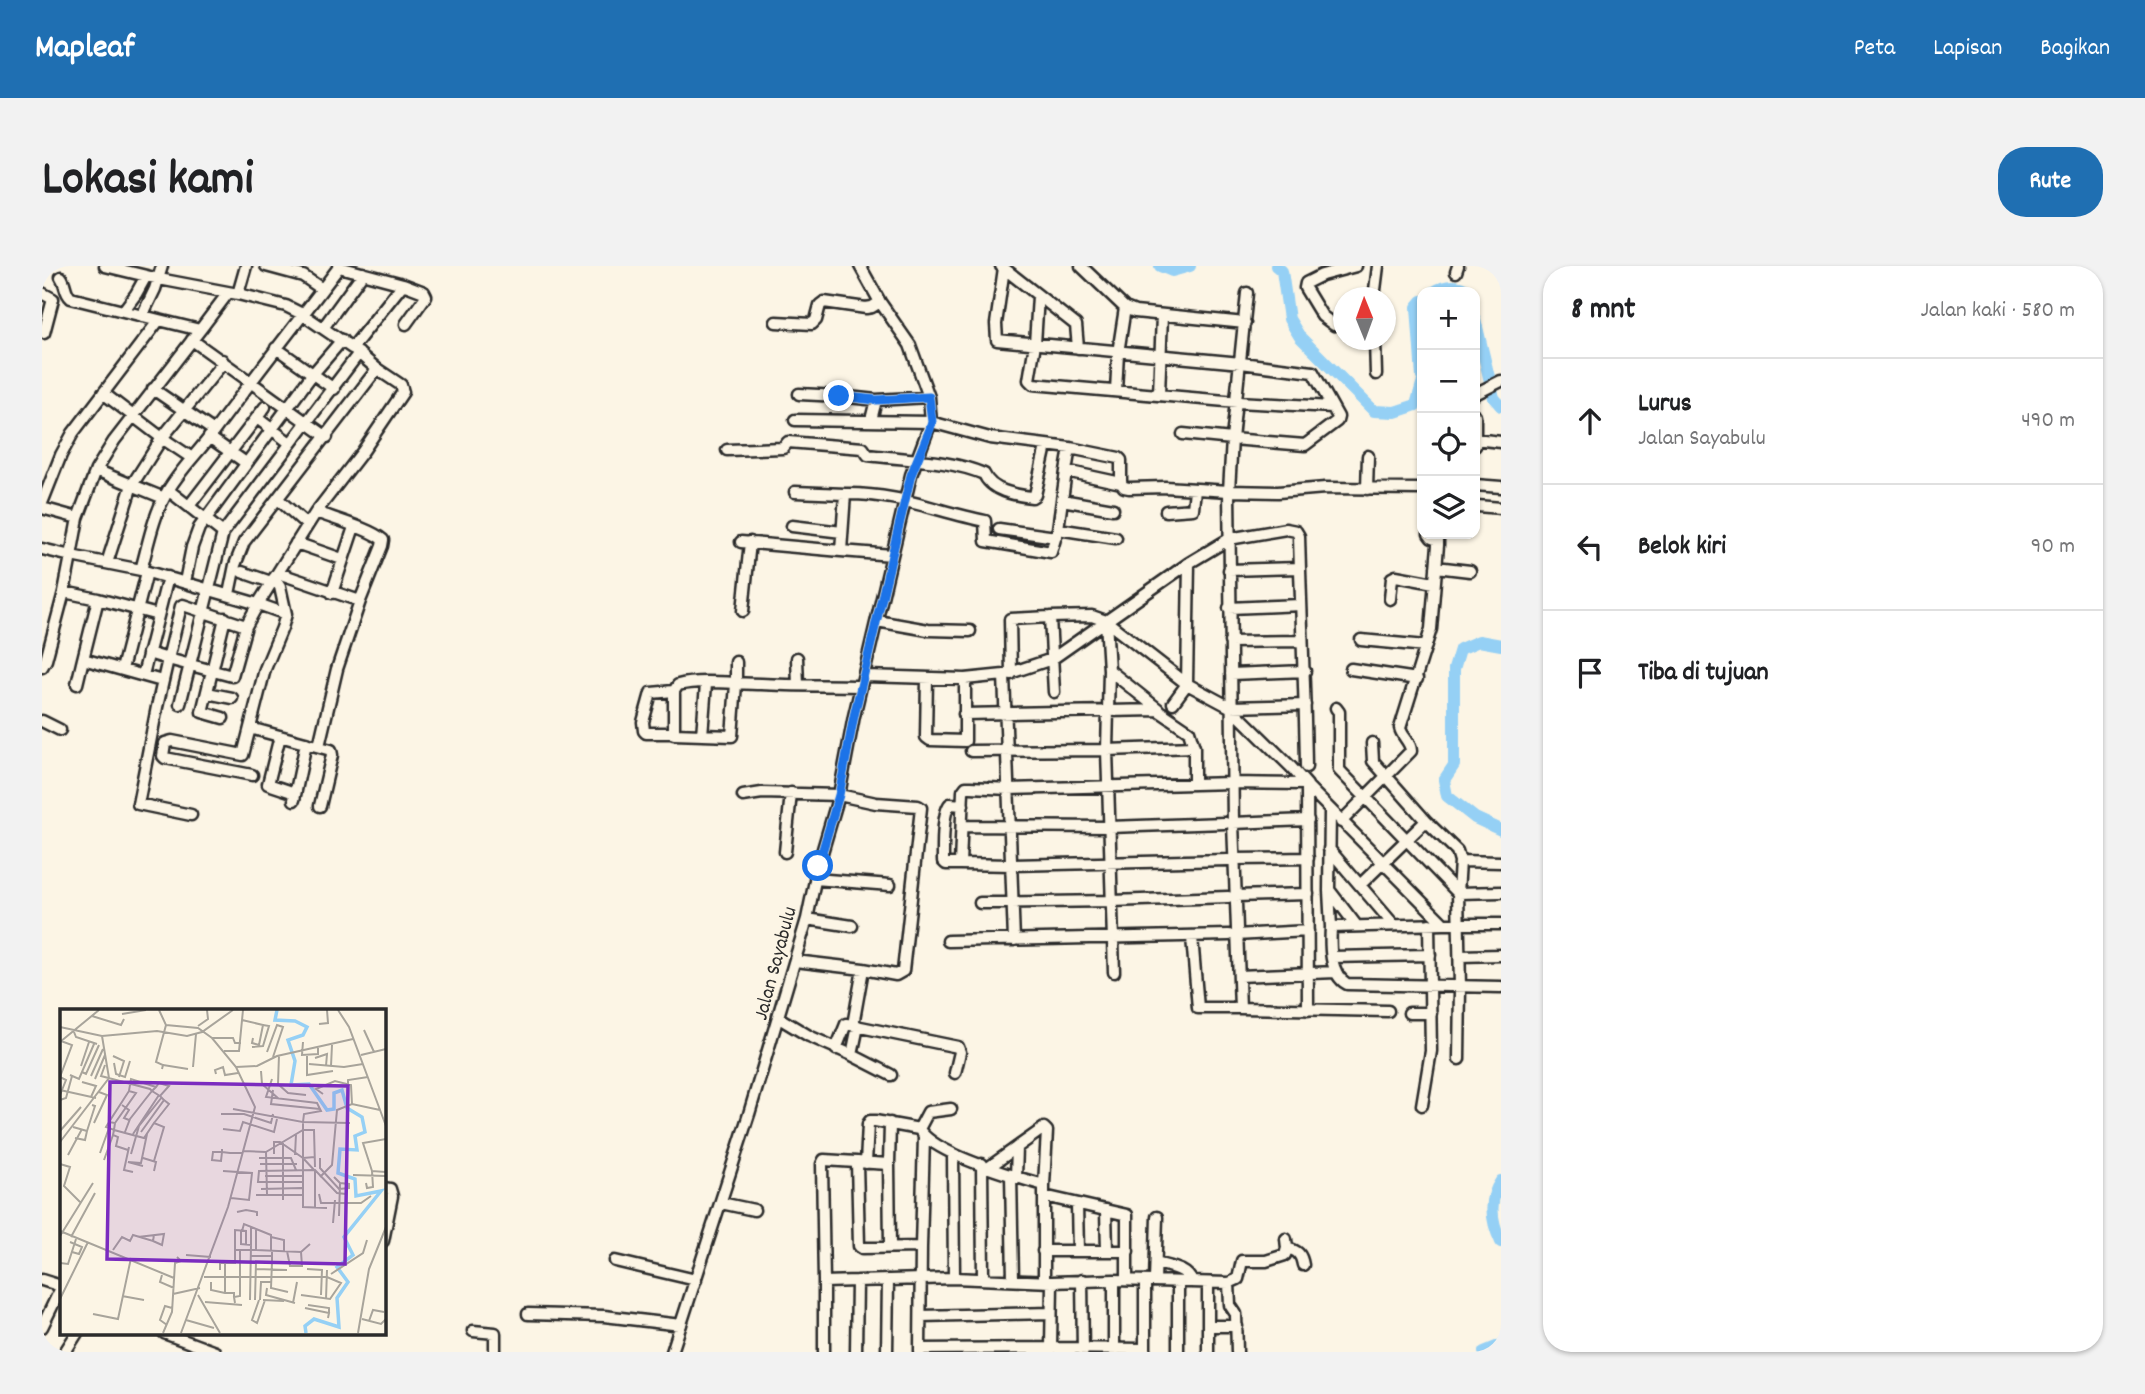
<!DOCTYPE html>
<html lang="id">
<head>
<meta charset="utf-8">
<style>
  :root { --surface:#fff; --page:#f2f2f2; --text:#202124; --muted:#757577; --line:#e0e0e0; --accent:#1f6fb2 }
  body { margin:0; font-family:Dekko,sans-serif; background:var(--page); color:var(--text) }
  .controls { position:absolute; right:21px; top:21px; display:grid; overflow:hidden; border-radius:14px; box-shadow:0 2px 5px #0004 }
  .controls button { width:63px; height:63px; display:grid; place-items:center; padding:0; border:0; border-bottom:2px solid var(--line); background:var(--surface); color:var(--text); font:35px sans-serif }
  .compass { position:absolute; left:1291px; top:21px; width:63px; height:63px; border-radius:50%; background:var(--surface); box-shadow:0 2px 5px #0004; rotate:359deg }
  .stop { position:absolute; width:21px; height:21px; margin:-16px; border:5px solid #1a73e8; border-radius:50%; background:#fff }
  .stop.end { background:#1a73e8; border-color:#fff; box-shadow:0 2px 7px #0008 }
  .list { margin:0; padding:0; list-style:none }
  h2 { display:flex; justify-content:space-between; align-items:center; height:91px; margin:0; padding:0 28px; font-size:30px }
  h2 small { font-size:23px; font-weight:400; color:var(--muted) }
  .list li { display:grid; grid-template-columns:46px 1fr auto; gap:21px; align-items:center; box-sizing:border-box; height:126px; padding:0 28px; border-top:2px solid var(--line) }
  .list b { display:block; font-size:26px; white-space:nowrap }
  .list p { margin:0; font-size:23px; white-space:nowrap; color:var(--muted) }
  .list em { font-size:23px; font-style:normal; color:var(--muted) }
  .icon { flex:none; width:38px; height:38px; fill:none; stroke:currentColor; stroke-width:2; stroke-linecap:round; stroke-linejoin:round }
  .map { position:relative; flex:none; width:1459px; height:1086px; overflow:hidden; border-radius:28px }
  header { display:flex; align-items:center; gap:42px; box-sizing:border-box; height:98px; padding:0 35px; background:var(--accent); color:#fff }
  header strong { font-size:33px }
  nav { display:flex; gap:38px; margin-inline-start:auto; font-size:24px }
  .intro { display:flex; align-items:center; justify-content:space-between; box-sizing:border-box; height:168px; padding:0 42px }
  h1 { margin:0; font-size:49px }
  .button { padding:18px 32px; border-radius:28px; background:var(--accent); color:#fff; font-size:24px; font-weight:700 }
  main { display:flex; gap:42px; padding:0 42px }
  aside { flex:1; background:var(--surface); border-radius:28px; box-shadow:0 2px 5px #0004 }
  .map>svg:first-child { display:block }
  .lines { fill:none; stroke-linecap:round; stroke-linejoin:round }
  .river { stroke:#95d0f5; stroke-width:12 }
  .minor-casing { stroke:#2b2b2b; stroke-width:15 }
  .minor { stroke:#fcf5e5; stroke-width:10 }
  .route { stroke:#1a73e8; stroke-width:9 }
  .labels { text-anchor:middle; stroke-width:5; stroke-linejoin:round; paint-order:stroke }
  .street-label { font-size:21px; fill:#2b2b2b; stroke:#fcf5e5 }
  .inset-river { fill:none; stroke:#95d0f5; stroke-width:3.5 }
  .inset-road { fill:none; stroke:#a8a49b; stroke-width:2 }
  .view { fill:#7b2cbf; fill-opacity:0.15; stroke:#7b2cbf; stroke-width:3.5 }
  .inset-edge { fill:none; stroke:#2b2b2b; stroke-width:3.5 }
</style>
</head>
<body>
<header>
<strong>Mapleaf</strong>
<nav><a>Peta</a><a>Lapisan</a><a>Bagikan</a></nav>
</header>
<div class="intro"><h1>Lokasi kami</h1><a class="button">Rute</a></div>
<main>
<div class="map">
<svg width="1459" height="1086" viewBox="0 0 1459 1086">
  <rect width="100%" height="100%" fill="#fcf5e5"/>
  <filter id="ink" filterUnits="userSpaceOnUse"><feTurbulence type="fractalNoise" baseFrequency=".0143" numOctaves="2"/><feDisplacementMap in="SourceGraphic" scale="14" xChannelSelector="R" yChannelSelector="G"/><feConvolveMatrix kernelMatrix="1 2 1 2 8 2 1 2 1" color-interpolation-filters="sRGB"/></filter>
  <g filter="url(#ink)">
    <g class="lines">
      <path class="river" d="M1118,0L1130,5L1148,0
        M1234,0L1240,5L1247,53L1258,71L1332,145L1353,146L1374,139L1380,118
        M1392,26C1404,18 1417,18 1428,26
        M1380,35L1375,41L1380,111
        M1433,53L1452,132L1459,140
        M1459,379L1437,375L1418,383L1412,403V499L1402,514L1405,530L1433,552L1459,564
        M1459,915C1446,934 1449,955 1459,976
        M1442,1086L1459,1079"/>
      <g class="minor-casing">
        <path id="minor" d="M63,0L117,13L196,28L244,40L260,48L310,82L361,18L297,1C255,57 211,112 170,168C155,188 136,206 124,228C111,251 106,279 99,304
          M224,0L261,10L280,23
          M959,0L1034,59L1036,82
          M1039,0L1083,42L1093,46L1203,57
          M962,2L954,58L955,74L1199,97L1271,106L1296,151L1295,155L1263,179L1190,173L1187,225L1236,226L1283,222L1380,223
          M1414,6L1416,0
          M361,18L382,26L384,30L364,58
          M0,27L11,33L2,67
          M196,28L204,0
          M996,30L993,78L987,114L991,118L1195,136L1290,141
          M1332,32L1336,0
          M82,44L94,28L104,10
          M100,50L113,23L120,0
          M1302,53L1292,59L1280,50L1263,22L1264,17L1280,9L1314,0
          M734,56L770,58L774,54L778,39L782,36L824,42L830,41L838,36
          M281,62L321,7
          M158,64L186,27
          M150,74L285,171
          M1333,74L1334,108
          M234,82L292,123
          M111,123L172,165
          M1074,125L1076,87L1083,42
          M61,127L120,172L90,219L122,232
          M757,128L797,130L834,134L887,131
          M1117,128L1120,49
          M1433,128L1459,115
          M1433,150V180
          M215,152L248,177
          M753,154L889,156L948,172L1028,182L1077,192L1079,194V217L1082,221L1087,222L1123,221L1187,225L1191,557L1198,742L1346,745
          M829,154L834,134
          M1141,168L1190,173L1205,27
          M167,171L204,197
          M1433,173L1459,176
          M1028,182L1024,205L1079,217
          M685,184L741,182L746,176L821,182L826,189C864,194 906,193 942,208C949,225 973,229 990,231L993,229L1004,180
          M150,192L120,172L179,99L180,94
          M54,204L90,219L65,297
          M1433,219L1459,221
          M1325,223L1326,190
          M126,224L181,267
          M753,226L803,228
          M236,233L265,259
          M1020,234L1071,243
          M0,237L19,189L31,167L117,54L29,32C22,26 24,17 19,11
          M147,240L223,141
          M1435,240L1459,242
          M0,242L36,252L29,290L0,283
          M1124,245L1151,243L1153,223
          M274,246L321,185L361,126L359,119L335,103
          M36,252L54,204L72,175L158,64L117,54
          M750,260L800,266
          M957,263L1014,271
          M1016,263L1074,272
          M699,276L799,285L803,228C854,227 894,245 943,255L944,275L1009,286L1016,263L1024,205
          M254,277L300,293
          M799,285L850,289
          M1394,301L1428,305
          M1187,304L1258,302
          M200,306L229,316
          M236,307L318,335
          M143,316L150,281L157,262L269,110L300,74
          M290,327L312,261
          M187,328L193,299L202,276L335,103L313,84
          M56,333L116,349
          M1348,333L1350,312L1354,310L1392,317
          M141,339L204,360L190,410L126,393L139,340Z
          M1187,342L1259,339
          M701,345L708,276
          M835,355L886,364L928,365
          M1064,355L1067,404L1065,484L1072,706
          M204,360L216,338L244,348
          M1319,374L1384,380
          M1188,376L1260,375
          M106,387L126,393L115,441L96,538L149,549
          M755,392L756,419
          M694,396V418L690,470L632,468V425L636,419C660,413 694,418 719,418C753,420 786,419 819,420
          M0,401L4,394L22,326
          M80,403L105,306
          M1309,403L1375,413
          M1067,404L1116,443
          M969,408L968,353L1008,351
          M1189,408L1263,405
          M101,409L126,311
          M823,410L923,413L962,409
          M885,412L884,471L888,474L923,475V413
          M120,415L41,393L56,333L22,326L29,290L99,304L216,338L274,246C292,253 329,263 341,274L340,280L318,335L295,403L277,480
          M35,418L41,393
          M1012,426L1008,351L1050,350L1064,355L1145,418L1188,441L1263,439
          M165,427L190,432
          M1131,437L1145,418L1147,297
          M138,438L181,267L317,87
          M1188,441L1249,501L1265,519L1266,744
          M1294,442L1297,446V504L1416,627L1459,626
          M922,448L1116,444L1147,465L1152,481V518
          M181,452L160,446L183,352
          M0,455L18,464
          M208,462L289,484L290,489L278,540
          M631,467H604L602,465L601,456L609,427L632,425
          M660,469L664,418
          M238,470L226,518L253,527
          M929,485L1065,484L1152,481
          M210,509L123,492L121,490L123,477L130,475L201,489L223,403L240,362L244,348L238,321L232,312
          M701,530L720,527L797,529L834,537L876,540L879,542L861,705L854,709L821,703L753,695
          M252,534L264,477
          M1288,545L1287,625L1289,661L1402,658
          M1384,555L1415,585L1418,595L1416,627L1418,721L1417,793
          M1299,556L1369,485C1369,476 1360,471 1358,462L1389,363L1396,279V274L1390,272L1387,268
          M1191,557L1266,554
          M920,560L1067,561L1183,557
          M1287,583L1351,658
          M743,586L749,527
          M1193,593L1266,592
          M1186,594L970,599L918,598L921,525L924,521H929L966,523L1190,517L1263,518L1402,658H1459
          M1418,595L1459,596
          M918,598H904L901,595C901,582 900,547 908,538L921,539
          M773,613L848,619
          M1318,619L1384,555L1331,495L1330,477
          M1288,625L1314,659
          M1193,630L1266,628
          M938,637L1070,635L1186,631
          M765,653L810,660
          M1289,661C1288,678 1287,708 1305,718L1459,721
          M1194,669L1266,665
          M1150,671L1156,742H1198
          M972,674L962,409L1010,393L1147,297L1187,273L1244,263L1254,265L1257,270C1259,347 1263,424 1264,501
          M906,675L1187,669
          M1418,690L1459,689
          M1290,691L1388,689
          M1197,710L1294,706
          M1367,747H1389
          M737,752L767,770L810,789L849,809
          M811,759L821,703
          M794,783L804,758L916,781L918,786L913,807
          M810,789L816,760
          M1380,839L1389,785L1387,658
          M877,863L886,846L909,843
          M815,896L817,980L820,982L879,981L882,871
          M824,897L826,858L828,855H833L877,863C892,888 973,911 1002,919V1015
          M847,898L848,857
          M940,898L941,1012
          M947,901L1002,862L1005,865L1002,919
          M969,909L971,1014
          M974,911L975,881
          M341,922L348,923L350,930L341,975
          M1002,930L1085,949V1014
          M679,937L712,944
          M1035,938L1036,985
          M1064,944L1065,985
          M1245,982C1256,985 1259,988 1261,999
          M1001,985H1086
          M573,995L654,1014
          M1114,997C1127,1001 1145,1002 1150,1016
          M912,1012L1010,1016L1072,1014L1187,1017L1196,1013L1200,995H1224L1243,989L1245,982L1244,973
          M0,1014L19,1020
          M1040,1014L1041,1086
          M815,1015L912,1012L911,888
          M1113,1015L1115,951
          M782,1016L780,898L782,894L847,898L848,981
          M1103,1016V1086
          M1166,1017V1086
          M1187,1017L1188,1039L1194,1048L1195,1086
          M486,1048L562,1050L639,1059
          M879,1050L1009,1047
          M1166,1060H1195
          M0,1061L19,1022
          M431,1065L453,1067V1086
          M122,1067L173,1086
          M878,1083L1009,1082L1010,1016
          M23,1086L35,1067
          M630,1086L707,848L765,653L776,600L797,529L812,450L869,209L889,156L887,131L868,79L838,36L818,0
          M782,1086V1016L815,1015L814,1086
          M845,1086L846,1014
          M878,1086L879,981
          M1009,1086V1082L1103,1083
          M1072,1086V1014
          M1136,1086V1016"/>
      </g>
      <use href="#minor" class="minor"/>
    </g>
  </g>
  <g class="lines" filter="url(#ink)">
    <path class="route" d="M776,600L797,529L812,450L869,209L888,163L890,156L887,131L834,134L797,130"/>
  </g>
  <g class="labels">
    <g class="street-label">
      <text transform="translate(732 697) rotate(-75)" y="7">Jalan Sayabulu</text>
    </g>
  </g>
  <g transform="translate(18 743)">
    <rect width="326" height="326" fill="#fcf5e5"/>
    <path class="inset-river" d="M217,1L215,11L235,12L247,18L243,26L228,31L235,52L231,76L249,75L267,101L274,100V84L282,81L287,99L302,108L305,123L295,127L297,141L280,140L278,164L295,170L296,187L321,182L284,228L293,246L277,258L288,273L277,289L279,318L254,310L245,317L246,324"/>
    <path class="inset-road" d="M99,1L106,16L96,53L103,56L102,60M278,1L289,18L326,117M62,5L86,1M32,7L61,16L64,10M182,11L203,16L199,36L192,34L193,29M259,15L268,14L267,1M106,16L138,19L152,29L176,58L195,98L168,198L121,324M138,17L148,10L147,1M0,18L42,27L97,22L127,27L142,23L173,1M304,21L314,43M14,23L16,28L37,35M152,29H173L175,34H181M0,33L39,1M243,33L242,46L258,45V39M192,38L203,37L209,17L203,16M164,42H179L183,1M207,43L217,16L223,18L213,48M219,46L218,75L228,84L246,86M247,46V66L273,62M301,46L326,40M53,47L64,52L59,68M255,49L267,45L266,57M54,54L56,65L65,68L70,52M249,55L284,58L303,55M45,56L41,67L90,80L92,82L100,87L109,77L99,74L96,78L92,82L84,92L70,110L65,123M103,56L128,60M21,57L29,33M271,57L272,36M133,58L136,25M176,58L197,57L217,47L293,30M201,62L202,75L219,90M22,63L26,65L39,36M156,65L155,61L163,58L165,66L178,64M10,66L19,70L34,35M31,67L43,40M0,68L12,36L1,32M0,68L6,71L0,86M35,70L45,46M212,70L206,88L257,94L261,102L244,105L243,113L290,114M22,73L36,77L31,88M288,76V71L308,68M0,81L36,89M213,81L211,95L260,100M263,85L256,80L275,72L291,76L292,95M0,91L6,89L12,67M62,96L69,101L64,109L69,111M173,100L243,113V198L267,199M161,105H184L211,114L213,105M49,113L46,118L54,121L55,114L49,113L69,82L71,70L96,78M34,114L47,86L39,83M55,114L76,84L69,82M94,114L109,95L104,91M13,118L27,122L25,131L15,129M163,120L180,122L183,113L214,123L217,110M54,121L84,129L94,114L104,118L94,152M54,121L53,126L58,128L56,137L68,141M0,122L21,98M27,122L35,97L32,96M81,123L104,91L100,87M73,125L99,86M0,133L49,69L42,27M223,134V191M69,138L64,161L73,163M162,140V143L161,152L152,151L153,143H162L170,144H183M183,142L206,143M40,144L49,119M71,145L79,117L102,88M214,145V133H220L243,149L255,148M8,146L22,120M235,146L236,125M83,149L96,153L94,162M199,149H231L236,161M243,149L255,162V198M260,149V159L279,180L289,179V175L280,174M44,151L53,126M0,155L10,158L4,177L20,193M200,155H237M83,157L68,153L81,154L87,125M163,162L192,164L189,191L171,189M312,162L303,134L326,130M293,166L326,167M205,167H242M260,168L272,156L277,101L292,95L320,101M274,168L280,174L279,207M242,173H198L199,162L255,161L277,184L286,185M306,174L307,179L313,178L312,162L326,163M201,180L242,179M259,185L261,194H301L311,187M196,186H242M207,186L206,143L243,121H254L255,158M177,203L186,201L197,203V207M273,214L275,191M0,222L114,269M181,222V235L191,236V218M182,222L184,215L211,226V242M0,227L33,174M11,228L35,184M78,228L104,225L102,236L93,232M211,228L224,231V242M10,233L22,238L19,245L12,243M53,241L62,228L70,232L73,226L93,232L94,226M175,241V221L186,222V236M180,241H196V221M196,241L241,243L250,235M227,242L230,257H242L241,243M126,246L151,248M190,247H212M194,253H212V242M227,253H212L211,279L228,283M0,254L8,255L16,230M165,254V284H174V288M196,260L227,261M247,260L262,261L261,286M160,261V254H175V241H180V287L174,288L175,294M271,265L303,244L307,231M102,266L100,273L114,279M144,268H267L281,274L270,290L241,286M151,273V281L165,284M207,279L206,286L235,294M113,285L140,279M138,286L160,324M62,287L84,291M0,290L28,233M266,290L267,261M190,291L191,236M195,291L196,253M199,291L192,311L197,314L205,291M200,291L201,273H211M203,291L224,292M145,293L182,296M233,294L237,273M248,296L269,299V304M245,299L269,304L268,309M33,305L58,310L71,249M302,310L321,315L326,310M126,311L154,319M309,312L313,301L324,303M107,316L100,311L105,297L112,299M103,324L112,303L115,254L121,252L117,248M298,324L309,260L326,218"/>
    <path class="view" d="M50,73L288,77L285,255L47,250Z"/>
    <rect width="326" height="326" class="inset-edge"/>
  </g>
</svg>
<div class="controls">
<button>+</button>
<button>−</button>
<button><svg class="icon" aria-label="locate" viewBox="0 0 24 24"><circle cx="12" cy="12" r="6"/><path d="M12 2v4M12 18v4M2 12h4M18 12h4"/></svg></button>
<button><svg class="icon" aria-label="layers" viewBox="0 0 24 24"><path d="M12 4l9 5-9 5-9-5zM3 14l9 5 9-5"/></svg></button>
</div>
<svg class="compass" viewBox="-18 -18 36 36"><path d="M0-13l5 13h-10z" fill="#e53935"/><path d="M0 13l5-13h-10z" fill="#757577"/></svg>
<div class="stop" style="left:776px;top:600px"></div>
<div class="stop end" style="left:797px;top:130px"></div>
</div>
<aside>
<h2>8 mnt<small>Jalan kaki · 580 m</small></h2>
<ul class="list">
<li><svg class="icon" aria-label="ahead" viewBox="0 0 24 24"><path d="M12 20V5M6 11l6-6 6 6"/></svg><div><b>Lurus</b><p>Jalan Sayabulu</p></div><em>490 m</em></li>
<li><svg class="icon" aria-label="left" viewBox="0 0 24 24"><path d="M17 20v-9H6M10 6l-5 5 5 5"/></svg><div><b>Belok kiri</b></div><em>90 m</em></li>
<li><svg class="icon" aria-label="arrive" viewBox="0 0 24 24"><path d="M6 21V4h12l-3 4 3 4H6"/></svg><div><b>Tiba di tujuan</b></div></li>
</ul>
</aside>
</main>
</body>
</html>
